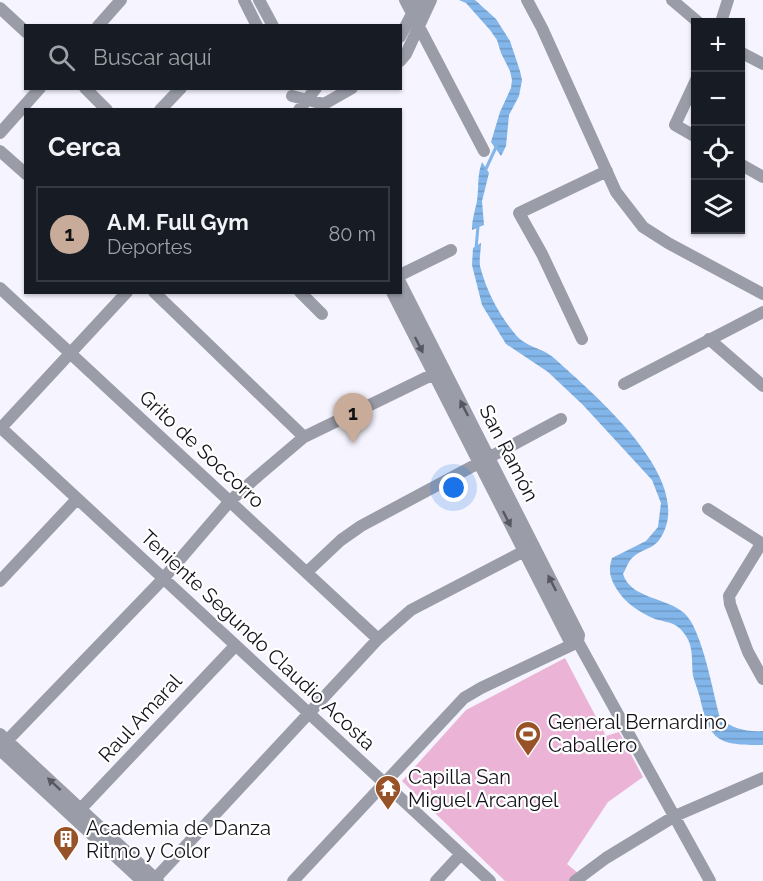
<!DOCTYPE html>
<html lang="es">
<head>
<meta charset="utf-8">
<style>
  :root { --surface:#171b24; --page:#242831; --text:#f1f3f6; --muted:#9ea1a6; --line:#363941; --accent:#c8ab99 }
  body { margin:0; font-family:Raleway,sans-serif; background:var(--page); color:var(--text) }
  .controls { position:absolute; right:18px; top:18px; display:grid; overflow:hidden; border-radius:0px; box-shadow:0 2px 4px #0004 }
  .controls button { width:54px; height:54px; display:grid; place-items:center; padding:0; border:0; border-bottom:2px solid var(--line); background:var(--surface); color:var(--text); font:30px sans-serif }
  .you { position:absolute; left:454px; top:488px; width:21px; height:21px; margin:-15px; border:4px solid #fff; border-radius:50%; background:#1a73e8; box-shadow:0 0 0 9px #1a73e833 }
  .badge { display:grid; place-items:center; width:39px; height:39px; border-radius:50%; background:var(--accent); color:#111; font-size:20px; font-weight:700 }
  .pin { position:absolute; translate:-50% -50px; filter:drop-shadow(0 2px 3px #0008) }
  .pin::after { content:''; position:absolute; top:32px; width:21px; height:18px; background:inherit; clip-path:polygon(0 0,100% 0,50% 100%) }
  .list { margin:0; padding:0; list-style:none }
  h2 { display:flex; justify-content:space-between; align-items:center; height:78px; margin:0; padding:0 24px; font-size:26px }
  h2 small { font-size:20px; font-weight:400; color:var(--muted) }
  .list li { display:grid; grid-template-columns:39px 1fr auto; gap:18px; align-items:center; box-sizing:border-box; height:96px; margin:0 12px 12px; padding:0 12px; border:2px solid var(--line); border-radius:0px }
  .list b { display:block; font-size:22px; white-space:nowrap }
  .list p { margin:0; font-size:20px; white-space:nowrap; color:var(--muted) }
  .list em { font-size:20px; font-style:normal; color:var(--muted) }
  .icon { flex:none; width:33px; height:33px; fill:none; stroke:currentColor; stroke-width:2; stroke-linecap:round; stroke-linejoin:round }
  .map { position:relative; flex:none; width:763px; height:881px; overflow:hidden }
  .search { position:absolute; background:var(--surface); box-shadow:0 2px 4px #0004; left:24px; top:24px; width:378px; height:66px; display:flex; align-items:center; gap:15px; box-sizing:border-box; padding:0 21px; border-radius:0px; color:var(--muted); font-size:22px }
  .panel { position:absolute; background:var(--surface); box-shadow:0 2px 4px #0004; left:24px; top:108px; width:378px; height:186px; border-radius:0px }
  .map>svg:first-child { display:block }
  .green { fill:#ebb4d7 }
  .water { fill:url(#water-rules) }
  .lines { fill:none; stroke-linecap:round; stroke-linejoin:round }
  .stream { stroke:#82b5e9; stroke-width:3 }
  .minor { stroke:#9a9da8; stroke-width:12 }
  .oneway { fill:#565761 }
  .labels { text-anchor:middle; stroke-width:4.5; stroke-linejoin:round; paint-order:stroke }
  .street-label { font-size:20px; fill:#13111a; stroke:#fff }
  .poi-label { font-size:20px; fill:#13111a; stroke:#fff; text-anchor:start }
</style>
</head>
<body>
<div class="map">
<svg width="763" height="881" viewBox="0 0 763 881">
  <defs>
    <pattern id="water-rules" width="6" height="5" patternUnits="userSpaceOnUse" patternTransform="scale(1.5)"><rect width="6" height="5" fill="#82b5e9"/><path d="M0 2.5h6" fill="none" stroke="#6f9bc7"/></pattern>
  </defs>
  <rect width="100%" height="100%" fill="#f6f4fe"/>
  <path class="green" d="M565,658L606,736L619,732L643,777L608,802L567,864L578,873L569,881H505L402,781L466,710Z"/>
  <path class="water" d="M459,0H475L496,19L510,41L520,71L522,80L519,96L509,115L506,146L501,156L491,142L500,112L511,88L512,80L510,71L501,53L497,40L490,30L466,3Z
    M482,162L489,173L482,201L484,225L472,230C472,219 475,211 477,201C479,188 477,175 482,162Z
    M481,243C481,250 479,259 480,266C486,290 499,315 515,334C525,347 543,348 554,358C591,392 687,471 665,529C656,552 646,545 632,558C628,562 626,569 623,574C631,599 666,597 684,613C702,628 713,693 720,718C733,729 746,732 763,731V745C718,745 710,742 700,698C698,690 695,683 693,676C691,662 694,648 686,636C677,622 669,623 655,619C640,613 624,602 616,588C610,577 608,571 612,558L646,541L658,527L661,503L652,480L583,405L548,372L506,344L482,305L472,265L473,248Z"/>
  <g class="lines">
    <path class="stream" d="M485,171L497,145
      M476,249L478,226"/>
    <path class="minor" d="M244,0L257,26
      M259,0L273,26
      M405,0L484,151
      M527,0L542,28L616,192L643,227L668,243L763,294
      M672,0L698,22
      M0,8L26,32
      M721,22L728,0
      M98,26L121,0
      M400,37L419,0
      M740,52L763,64
      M400,61L406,54L431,0
      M696,80L675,125L696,137
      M85,88L107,110
      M292,96L324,104L352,88
      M160,110L181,88
      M299,110L316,88
      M0,133L40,88
      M0,151L26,174
      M740,164L763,177
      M400,275L451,250
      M400,282L579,635L578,642L710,881
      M0,288L378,639
      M154,292L304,437
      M300,292L322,314
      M392,292L569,640L578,642
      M582,339L542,254L519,213L607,171
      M709,339L763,386
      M624,384L763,312
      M0,427L490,881
      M0,429L127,292
      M708,509L763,544
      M761,544L729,596L730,604L748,652L763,679
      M307,572L341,540L361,526L561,419
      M0,581L77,499
      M0,734L158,881
      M0,748L163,579L230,501L258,476L304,437L444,369
      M0,750L142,881
      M73,817L235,646
      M153,881L378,639L411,610L534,546
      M293,881L464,698L481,688L578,642
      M436,881L461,854
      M575,881L606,858L675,816L763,778"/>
  </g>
  <defs><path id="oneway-solid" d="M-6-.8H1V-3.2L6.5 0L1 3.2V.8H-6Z" transform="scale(1.5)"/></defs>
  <g class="oneway">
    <use href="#oneway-solid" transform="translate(419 345) rotate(63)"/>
    <use href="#oneway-solid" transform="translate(464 408) rotate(-117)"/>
    <use href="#oneway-solid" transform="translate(507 519) rotate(63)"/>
    <use href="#oneway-solid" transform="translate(552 583) rotate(-117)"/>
    <use href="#oneway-solid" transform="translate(54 784) rotate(-137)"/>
  </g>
  <defs>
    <g id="stadium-pin" transform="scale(1.35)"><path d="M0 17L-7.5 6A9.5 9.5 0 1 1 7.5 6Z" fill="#975228" stroke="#fff"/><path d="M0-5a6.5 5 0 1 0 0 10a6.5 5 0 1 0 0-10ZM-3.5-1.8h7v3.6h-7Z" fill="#fff"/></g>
    <g id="temple-pin" transform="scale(1.35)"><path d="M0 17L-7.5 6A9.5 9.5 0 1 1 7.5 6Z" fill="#975228" stroke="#fff"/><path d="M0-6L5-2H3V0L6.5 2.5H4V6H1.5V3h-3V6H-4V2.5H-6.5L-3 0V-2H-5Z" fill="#fff"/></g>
    <g id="building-pin" transform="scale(1.35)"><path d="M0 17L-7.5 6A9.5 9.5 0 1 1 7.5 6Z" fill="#975228" stroke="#fff"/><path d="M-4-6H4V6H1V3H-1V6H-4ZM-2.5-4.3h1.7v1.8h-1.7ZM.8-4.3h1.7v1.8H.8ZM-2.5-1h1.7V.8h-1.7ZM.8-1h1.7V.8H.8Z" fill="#fff"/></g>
  </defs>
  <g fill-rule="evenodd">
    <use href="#stadium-pin" x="528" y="734"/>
    <use href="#temple-pin" x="388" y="788"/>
    <use href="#building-pin" x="66" y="839"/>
  </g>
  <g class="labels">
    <g class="street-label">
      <text transform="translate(202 449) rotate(43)" y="7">Grito de Soccorro</text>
      <text transform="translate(509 453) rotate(63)" y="7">San Ramón</text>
      <text transform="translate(258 640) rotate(43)" y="7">Teniente Segundo Claudio Acosta</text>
      <text transform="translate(140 718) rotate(-47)" y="7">Raul Amaral</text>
    </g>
    <g class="poi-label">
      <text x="548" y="729">General Bernardino<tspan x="548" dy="23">Caballero</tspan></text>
      <text x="408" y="784">Capilla San<tspan x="408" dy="23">Miguel Arcangel</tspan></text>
      <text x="86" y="835">Academia de Danza<tspan x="86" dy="23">Ritmo y Color</tspan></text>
    </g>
  </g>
</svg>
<div class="controls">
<button>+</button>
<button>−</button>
<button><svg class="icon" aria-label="locate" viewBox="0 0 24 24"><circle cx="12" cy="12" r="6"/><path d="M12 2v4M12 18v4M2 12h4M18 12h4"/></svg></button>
<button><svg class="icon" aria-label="layers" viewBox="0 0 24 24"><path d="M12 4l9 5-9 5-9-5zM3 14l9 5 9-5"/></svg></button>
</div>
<div class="you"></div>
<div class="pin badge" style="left:353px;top:443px">1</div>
<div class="search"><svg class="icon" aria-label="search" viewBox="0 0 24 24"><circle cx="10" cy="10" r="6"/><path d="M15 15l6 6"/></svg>Buscar aquí</div>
<section class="panel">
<h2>Cerca<small></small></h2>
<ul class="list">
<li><span class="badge">1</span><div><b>A.M. Full Gym</b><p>Deportes</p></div><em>80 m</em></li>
</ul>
</section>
</div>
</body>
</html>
